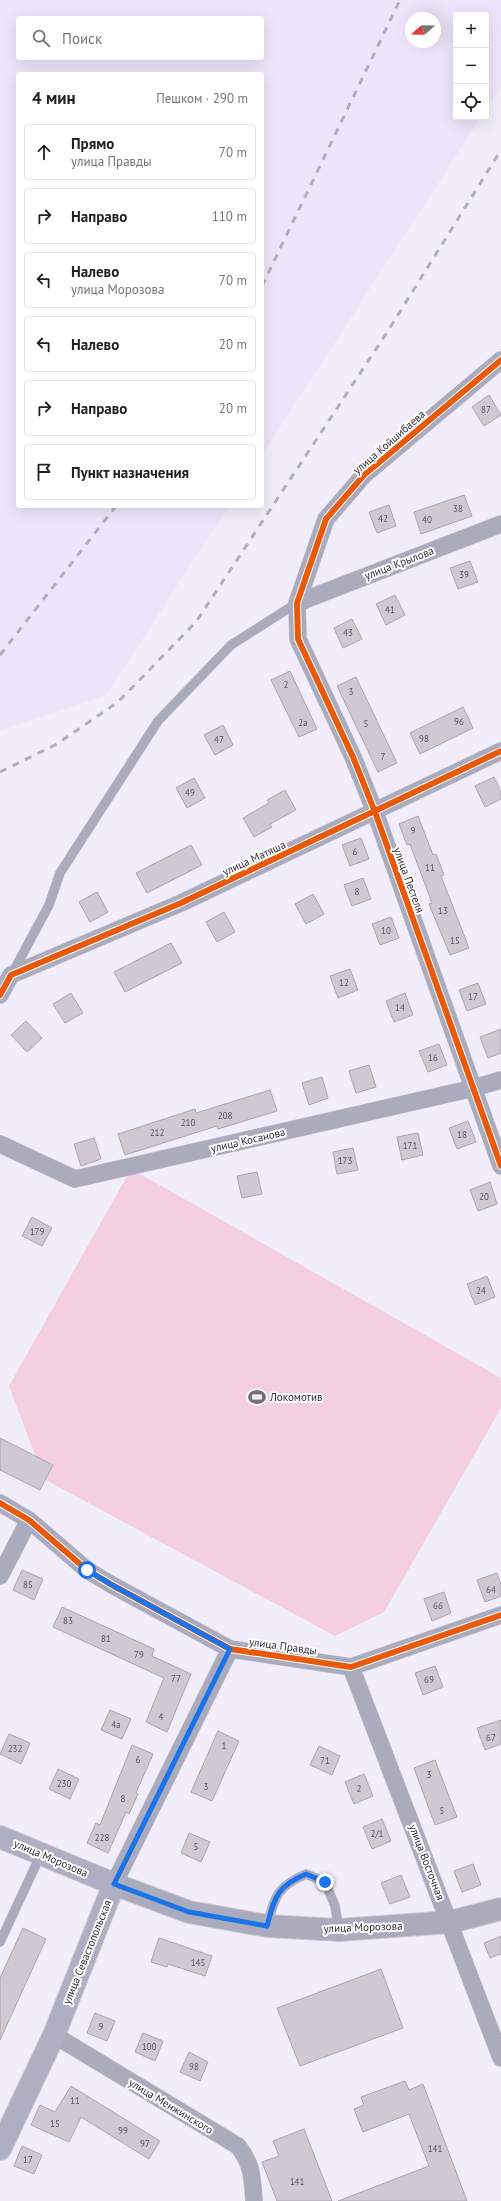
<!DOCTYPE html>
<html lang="ru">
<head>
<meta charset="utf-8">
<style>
  :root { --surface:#fff; --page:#f2f2f2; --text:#202124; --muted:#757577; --line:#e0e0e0 }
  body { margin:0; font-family:"PT Sans",sans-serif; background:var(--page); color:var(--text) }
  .controls { position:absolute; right:12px; top:12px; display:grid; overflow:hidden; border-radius:4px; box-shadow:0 4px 16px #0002 }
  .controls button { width:36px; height:36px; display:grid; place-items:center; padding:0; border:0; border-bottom:1px solid var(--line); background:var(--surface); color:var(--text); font:20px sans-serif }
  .compass { position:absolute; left:405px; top:12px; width:36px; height:36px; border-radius:50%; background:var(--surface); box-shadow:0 4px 16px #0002; rotate:250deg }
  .stop { position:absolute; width:12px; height:12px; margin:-9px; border:3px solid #1a73e8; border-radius:50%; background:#fff }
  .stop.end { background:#1a73e8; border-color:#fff; box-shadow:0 1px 4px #0008 }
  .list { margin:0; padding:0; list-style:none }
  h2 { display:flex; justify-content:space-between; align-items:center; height:52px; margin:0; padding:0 16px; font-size:17px }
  h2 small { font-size:13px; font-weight:400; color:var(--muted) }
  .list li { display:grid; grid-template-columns:26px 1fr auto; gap:12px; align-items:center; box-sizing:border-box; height:56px; margin:0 8px 8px; padding:0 8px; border:1px solid var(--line); border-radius:4px }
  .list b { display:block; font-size:15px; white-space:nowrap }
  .list p { margin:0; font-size:13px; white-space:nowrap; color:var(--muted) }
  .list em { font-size:13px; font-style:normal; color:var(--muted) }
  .icon { flex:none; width:22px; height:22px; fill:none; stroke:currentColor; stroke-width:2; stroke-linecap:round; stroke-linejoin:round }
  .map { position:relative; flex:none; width:501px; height:2201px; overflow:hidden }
  .search { position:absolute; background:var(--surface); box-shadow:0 4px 16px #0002; left:16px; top:16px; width:248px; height:44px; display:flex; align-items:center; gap:10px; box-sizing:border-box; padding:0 14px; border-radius:4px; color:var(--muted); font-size:15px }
  .panel { position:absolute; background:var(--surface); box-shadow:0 4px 16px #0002; left:16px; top:72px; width:248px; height:436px; border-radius:4px }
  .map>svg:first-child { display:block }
  .built { fill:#ede5fb; fill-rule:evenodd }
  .green { fill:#f3cfe1 }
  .building { fill:#d0c9d4; stroke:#aba5af }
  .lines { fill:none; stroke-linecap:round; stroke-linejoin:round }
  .lane-casing { stroke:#cfcbd6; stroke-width:10 }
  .street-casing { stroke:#cfcbd6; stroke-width:18 }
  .secondary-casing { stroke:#cfcbd6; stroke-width:24 }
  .primary-casing { stroke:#cfcbd6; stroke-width:24 }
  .lane { stroke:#aaacbd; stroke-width:9 }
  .street { stroke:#aaacbd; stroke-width:17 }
  .secondary { stroke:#aaacbe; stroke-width:22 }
  .primary { stroke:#aeafc2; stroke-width:22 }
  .rail { stroke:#b0b0bc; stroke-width:3; stroke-dasharray:7 7; stroke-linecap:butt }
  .cycleway-casing { stroke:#fff; stroke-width:8 }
  .cycleway { stroke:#e8590c; stroke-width:6 }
  .route { stroke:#1a73e8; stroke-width:5 }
  .labels { text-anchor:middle; stroke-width:4; stroke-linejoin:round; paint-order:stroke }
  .number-label { font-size:9px; fill:#58535e }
  .street-label { font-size:11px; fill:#302c37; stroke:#fff }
  .poi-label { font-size:11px; fill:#302c37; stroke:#fff; text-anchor:start }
</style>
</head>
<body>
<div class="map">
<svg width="501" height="2201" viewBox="0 0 501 2201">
  <rect width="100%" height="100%" fill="#f1edfa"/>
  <path class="built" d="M0,0H501V86L486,110V15H456V117H481L262,455V74H18V506H229L106,695L0,730ZM18,18H262V58H18ZM411,18H435V42H411Z"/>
  <path class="green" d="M131,1169L501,1378V1408L384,1612L335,1636L44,1479L9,1386Z"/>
  <path class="building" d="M489,395L501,415L484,426L472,407Z
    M464,495L472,516L421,534L414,512Z
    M389,505L396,526L377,533L369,512Z
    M470,561L478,582L458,589L450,568Z
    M395,595L405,615L386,625L376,604Z
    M352,619L362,639L343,648L334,628Z
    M290,671L317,729L299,737L271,680Z
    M356,677L397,763L378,772L337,686Z
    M463,707L473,728L420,754L410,733Z
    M223,725L233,745L215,755L204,735Z
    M494,777L501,792V799L485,807L475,786Z
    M194,778L205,798L187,808L176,788Z
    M285,790L296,810L270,824L272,827L254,837L243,818L269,803L267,800Z
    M418,816L433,855L436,854L444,875L441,876L469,948L450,955L429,904L432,903L410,844L407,845L399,824Z
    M361,838L369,859L350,866L342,845Z
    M191,845L202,865L147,893L136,873Z
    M363,878L371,899L352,906L344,885Z
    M97,892L108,912L90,922L79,902Z
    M313,894L324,914L306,924L295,904Z
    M224,912L235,932L217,942L206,922Z
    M391,917L399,938L380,945L372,924Z
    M171,943L182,963L125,992L114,972Z
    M350,969L358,990L338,998L330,976Z
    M478,983L486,1004L467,1011L459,990Z
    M71,993L83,1013L65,1023L53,1004Z
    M405,993L413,1015L394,1022L386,1001Z
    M26,1021L42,1038L27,1052L11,1035Z
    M501,1029V1053L488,1058L480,1037Z
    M439,1044L447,1065L428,1072L419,1051Z
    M369,1065L376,1087L356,1093L349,1071Z
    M322,1077L328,1098L309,1105L302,1083Z
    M270,1090L277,1111L218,1129L217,1126L125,1155L118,1134L195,1109L196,1113Z
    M468,1121L476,1142L457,1149L449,1128Z
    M418,1133L423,1155L402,1160L397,1137Z
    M94,1138L101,1159L81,1166L74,1144Z
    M353,1148L358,1170L337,1174L333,1152Z
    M257,1172L262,1194L242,1198L237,1176Z
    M490,1182L497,1204L478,1211L470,1190Z
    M32,1217L52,1228L42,1246L22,1236Z
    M487,1276L495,1297L475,1305L467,1284Z
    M0,1438L53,1465L40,1490L0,1470Z
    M22,1570L43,1579L34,1600L13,1590Z
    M497,1573L501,1585V1596L485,1602L477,1580Z
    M444,1592L451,1613L432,1621L424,1599Z
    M62,1607L154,1649L152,1656L191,1674L167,1732L146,1722L164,1678L53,1627Z
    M435,1666L443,1687L423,1695L415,1673Z
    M110,1710L131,1719L122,1739L101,1730Z
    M501,1720V1744L485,1750L477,1728Z
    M218,1731L239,1741L212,1801L191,1792Z
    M9,1734L30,1743L21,1764L0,1754Z
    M132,1745L153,1754L136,1793L138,1794L129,1814L126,1812L108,1853L87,1843L96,1823L100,1825Z
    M319,1746L340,1756L332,1775L310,1765Z
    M435,1760L457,1817L435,1825L414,1768Z
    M58,1769L79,1779L70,1799L49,1789Z
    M364,1774L373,1796L354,1804L345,1782Z
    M382,1819L391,1841L372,1849L363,1827Z
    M189,1833L210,1842L201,1862L181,1853Z
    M473,1864L481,1885L462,1892L454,1871Z
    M401,1875L410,1897L390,1904L381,1883Z
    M23,1928L46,1939L0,2040V1978Z
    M501,1936V1954L490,1958L484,1943Z
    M159,1938L212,1956L205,1976L168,1964L167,1967L151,1962Z
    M381,1969L403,2028L300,2066L277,2008Z
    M95,2013L115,2021L107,2041L87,2033Z
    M143,2033L163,2041L155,2061L135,2052Z
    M189,2052L208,2062L200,2081L180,2072Z
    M405,2081L409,2090L423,2084L467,2201H338L429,2166L409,2114L363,2132L354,2109L364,2105L361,2097Z
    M71,2086L160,2141L149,2159L81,2117L69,2142L31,2125L40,2105L55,2112Z
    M304,2129L332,2201H277L262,2162L279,2156L273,2141Z
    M22,2146L42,2155L34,2174L14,2166Z"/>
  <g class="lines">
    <g class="lane-casing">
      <path id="lane" d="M13,972L49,905L60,873L158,721L231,645L297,603
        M267,1926C275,1897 276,1887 306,1874L325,1882L335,1906L339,1930
        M0,1942L41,1854"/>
    </g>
    <g class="street-casing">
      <path id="street" d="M501,360L364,475L326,519L297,603L298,639L353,757L375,812L501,1166
        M297,603L501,524
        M0,995L11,975L181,903L501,751
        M0,1144L75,1179L474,1088L501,1080
        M0,1503L29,1520L87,1570L112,1585L230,1649L351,1667L501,1615
        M0,1576L29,1520
        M351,1667L501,2058
        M114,1884L230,1649
        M54,2035L238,2146C253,2165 252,2178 254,2201"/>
    </g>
    <g class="secondary-casing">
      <path id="secondary" d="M114,1884L189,1912L267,1926L339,1930L450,1922L501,1909"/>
    </g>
    <g class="primary-casing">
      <path id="primary" d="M0,1837L114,1884L54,2035L0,2149"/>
    </g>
    <use href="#lane" class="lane"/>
    <use href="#street" class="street"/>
    <use href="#secondary" class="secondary"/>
    <use href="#primary" class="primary"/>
    <path class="rail" d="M262,286L400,0
      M0,655L116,506
      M0,772L57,744L118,702L196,622L386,334L501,150"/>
    <g class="cycleway-casing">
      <path id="cycleway" d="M501,360L364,475L326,519L297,603L298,639L353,757L375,812L501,1166
        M0,995L11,975L181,903L501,751
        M0,1503L29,1520L87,1570L112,1585L230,1649L351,1667L501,1615"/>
    </g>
    <use href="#cycleway" class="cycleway"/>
  </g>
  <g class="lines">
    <path class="route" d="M87,1570L112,1585L230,1649L114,1884L189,1912L267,1926C275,1897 276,1887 306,1874L325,1882"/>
  </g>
  <defs>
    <g id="stadium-bare" transform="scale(1.38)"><path d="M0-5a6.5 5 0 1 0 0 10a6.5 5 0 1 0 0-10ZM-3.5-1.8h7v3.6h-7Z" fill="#74707b" stroke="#fff" stroke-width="2.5" paint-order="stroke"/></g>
  </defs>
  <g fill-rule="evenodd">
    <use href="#stadium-bare" x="257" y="1397"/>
  </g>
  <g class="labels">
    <g class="number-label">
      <text x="486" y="413">87</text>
      <text x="458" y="512">38</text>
      <text x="383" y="522">42</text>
      <text x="427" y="523">40</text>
      <text x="464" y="578">39</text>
      <text x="390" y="613">41</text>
      <text x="348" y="636">43</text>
      <text x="286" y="688">2</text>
      <text x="351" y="695">3</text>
      <text x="459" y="725">96</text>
      <text x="303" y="726">2а</text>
      <text x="366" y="727">5</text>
      <text x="424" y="742">98</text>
      <text x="219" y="743">47</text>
      <text x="383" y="760">7</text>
      <text x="190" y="796">49</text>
      <text x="413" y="834">9</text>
      <text x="355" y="855">6</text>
      <text x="430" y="871">11</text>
      <text x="357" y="895">8</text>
      <text x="443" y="914">13</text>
      <text x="386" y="934">10</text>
      <text x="455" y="944">15</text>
      <text x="344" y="986">12</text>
      <text x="473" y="1000">17</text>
      <text x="400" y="1011">14</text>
      <text x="433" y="1061">16</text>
      <text x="225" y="1119">208</text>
      <text x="188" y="1126">210</text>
      <text x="157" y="1136">212</text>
      <text x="462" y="1138">18</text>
      <text x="410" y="1149">171</text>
      <text x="345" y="1164">173</text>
      <text x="484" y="1200">20</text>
      <text x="37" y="1235">179</text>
      <text x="481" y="1294">24</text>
      <text x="28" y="1588">85</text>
      <text x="491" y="1593">64</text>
      <text x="438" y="1609">66</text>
      <text x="68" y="1624">83</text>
      <text x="106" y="1642">81</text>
      <text x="139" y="1658">79</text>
      <text x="176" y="1682">77</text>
      <text x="429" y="1683">69</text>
      <text x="161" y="1720">4</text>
      <text x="116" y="1728">4а</text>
      <text x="491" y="1741">67</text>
      <text x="224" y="1749">1</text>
      <text x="15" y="1752">232</text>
      <text x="138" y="1763">6</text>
      <text x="325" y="1764">71</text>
      <text x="429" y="1778">3</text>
      <text x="64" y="1787">230</text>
      <text x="206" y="1790">3</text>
      <text x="359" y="1792">2</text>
      <text x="123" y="1802">8</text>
      <text x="442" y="1814">5</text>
      <text x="377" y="1837">2/1</text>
      <text x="102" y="1841">228</text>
      <text x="196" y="1850">5</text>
      <text x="198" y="1966">145</text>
      <text x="101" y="2030">9</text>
      <text x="149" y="2050">100</text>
      <text x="194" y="2070">98</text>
      <text x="75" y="2104">11</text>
      <text x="55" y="2127">15</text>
      <text x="123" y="2134">99</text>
      <text x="145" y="2147">97</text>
      <text x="435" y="2152">141</text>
      <text x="28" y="2163">17</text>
      <text x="297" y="2185">141</text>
    </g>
    <g class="street-label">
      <text transform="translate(389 442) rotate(-41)" y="4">улица Койшибаева</text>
      <text transform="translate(399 563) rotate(-21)" y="4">улица Крылова</text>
      <text transform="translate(254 858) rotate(-25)" y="4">улица Матяша</text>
      <text transform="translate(409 880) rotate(70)" y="4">улица Пестеля</text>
      <text transform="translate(248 1140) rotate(-13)" y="4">улица Косанова</text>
      <text transform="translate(283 1646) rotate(8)" y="4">улица Правды</text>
      <text transform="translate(51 1858) rotate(23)" y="4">улица Морозова</text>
      <text transform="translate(427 1862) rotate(69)" y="4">улица Восточная</text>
      <text transform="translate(363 1927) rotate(-2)" y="4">улица Морозова</text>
      <text transform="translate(87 1952) rotate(-68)" y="4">улица Севастопольская</text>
      <text transform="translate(171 2106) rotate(31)" y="4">улица Менжинского</text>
    </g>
    <g class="poi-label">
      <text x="270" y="1401">Локомотив</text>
    </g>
  </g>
</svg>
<div class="controls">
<button>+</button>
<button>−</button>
<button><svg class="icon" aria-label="locate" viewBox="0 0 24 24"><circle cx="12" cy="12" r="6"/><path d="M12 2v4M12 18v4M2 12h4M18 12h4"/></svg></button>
</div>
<svg class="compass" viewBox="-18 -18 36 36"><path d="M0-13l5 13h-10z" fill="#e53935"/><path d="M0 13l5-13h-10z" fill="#757577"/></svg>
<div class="stop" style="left:87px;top:1570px"></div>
<div class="stop end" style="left:325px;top:1882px"></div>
<div class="search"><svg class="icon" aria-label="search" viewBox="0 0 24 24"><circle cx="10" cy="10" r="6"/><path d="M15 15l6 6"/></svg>Поиск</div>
<section class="panel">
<h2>4 мин<small>Пешком · 290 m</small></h2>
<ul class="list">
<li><svg class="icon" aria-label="ahead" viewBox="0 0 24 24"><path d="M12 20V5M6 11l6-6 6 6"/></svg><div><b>Прямо</b><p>улица Правды</p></div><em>70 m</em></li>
<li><svg class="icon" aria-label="right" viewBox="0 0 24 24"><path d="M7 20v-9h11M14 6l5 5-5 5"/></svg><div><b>Направо</b></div><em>110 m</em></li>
<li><svg class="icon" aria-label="left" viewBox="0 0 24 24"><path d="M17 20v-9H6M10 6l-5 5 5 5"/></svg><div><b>Налево</b><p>улица Морозова</p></div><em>70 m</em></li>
<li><svg class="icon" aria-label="left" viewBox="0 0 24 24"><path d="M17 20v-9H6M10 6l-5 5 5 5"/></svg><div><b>Налево</b></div><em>20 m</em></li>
<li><svg class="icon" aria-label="right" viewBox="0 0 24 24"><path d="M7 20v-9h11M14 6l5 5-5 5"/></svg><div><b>Направо</b></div><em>20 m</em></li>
<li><svg class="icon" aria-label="arrive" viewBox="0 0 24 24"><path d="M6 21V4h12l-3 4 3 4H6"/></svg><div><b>Пункт назначения</b></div></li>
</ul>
</section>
</div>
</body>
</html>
